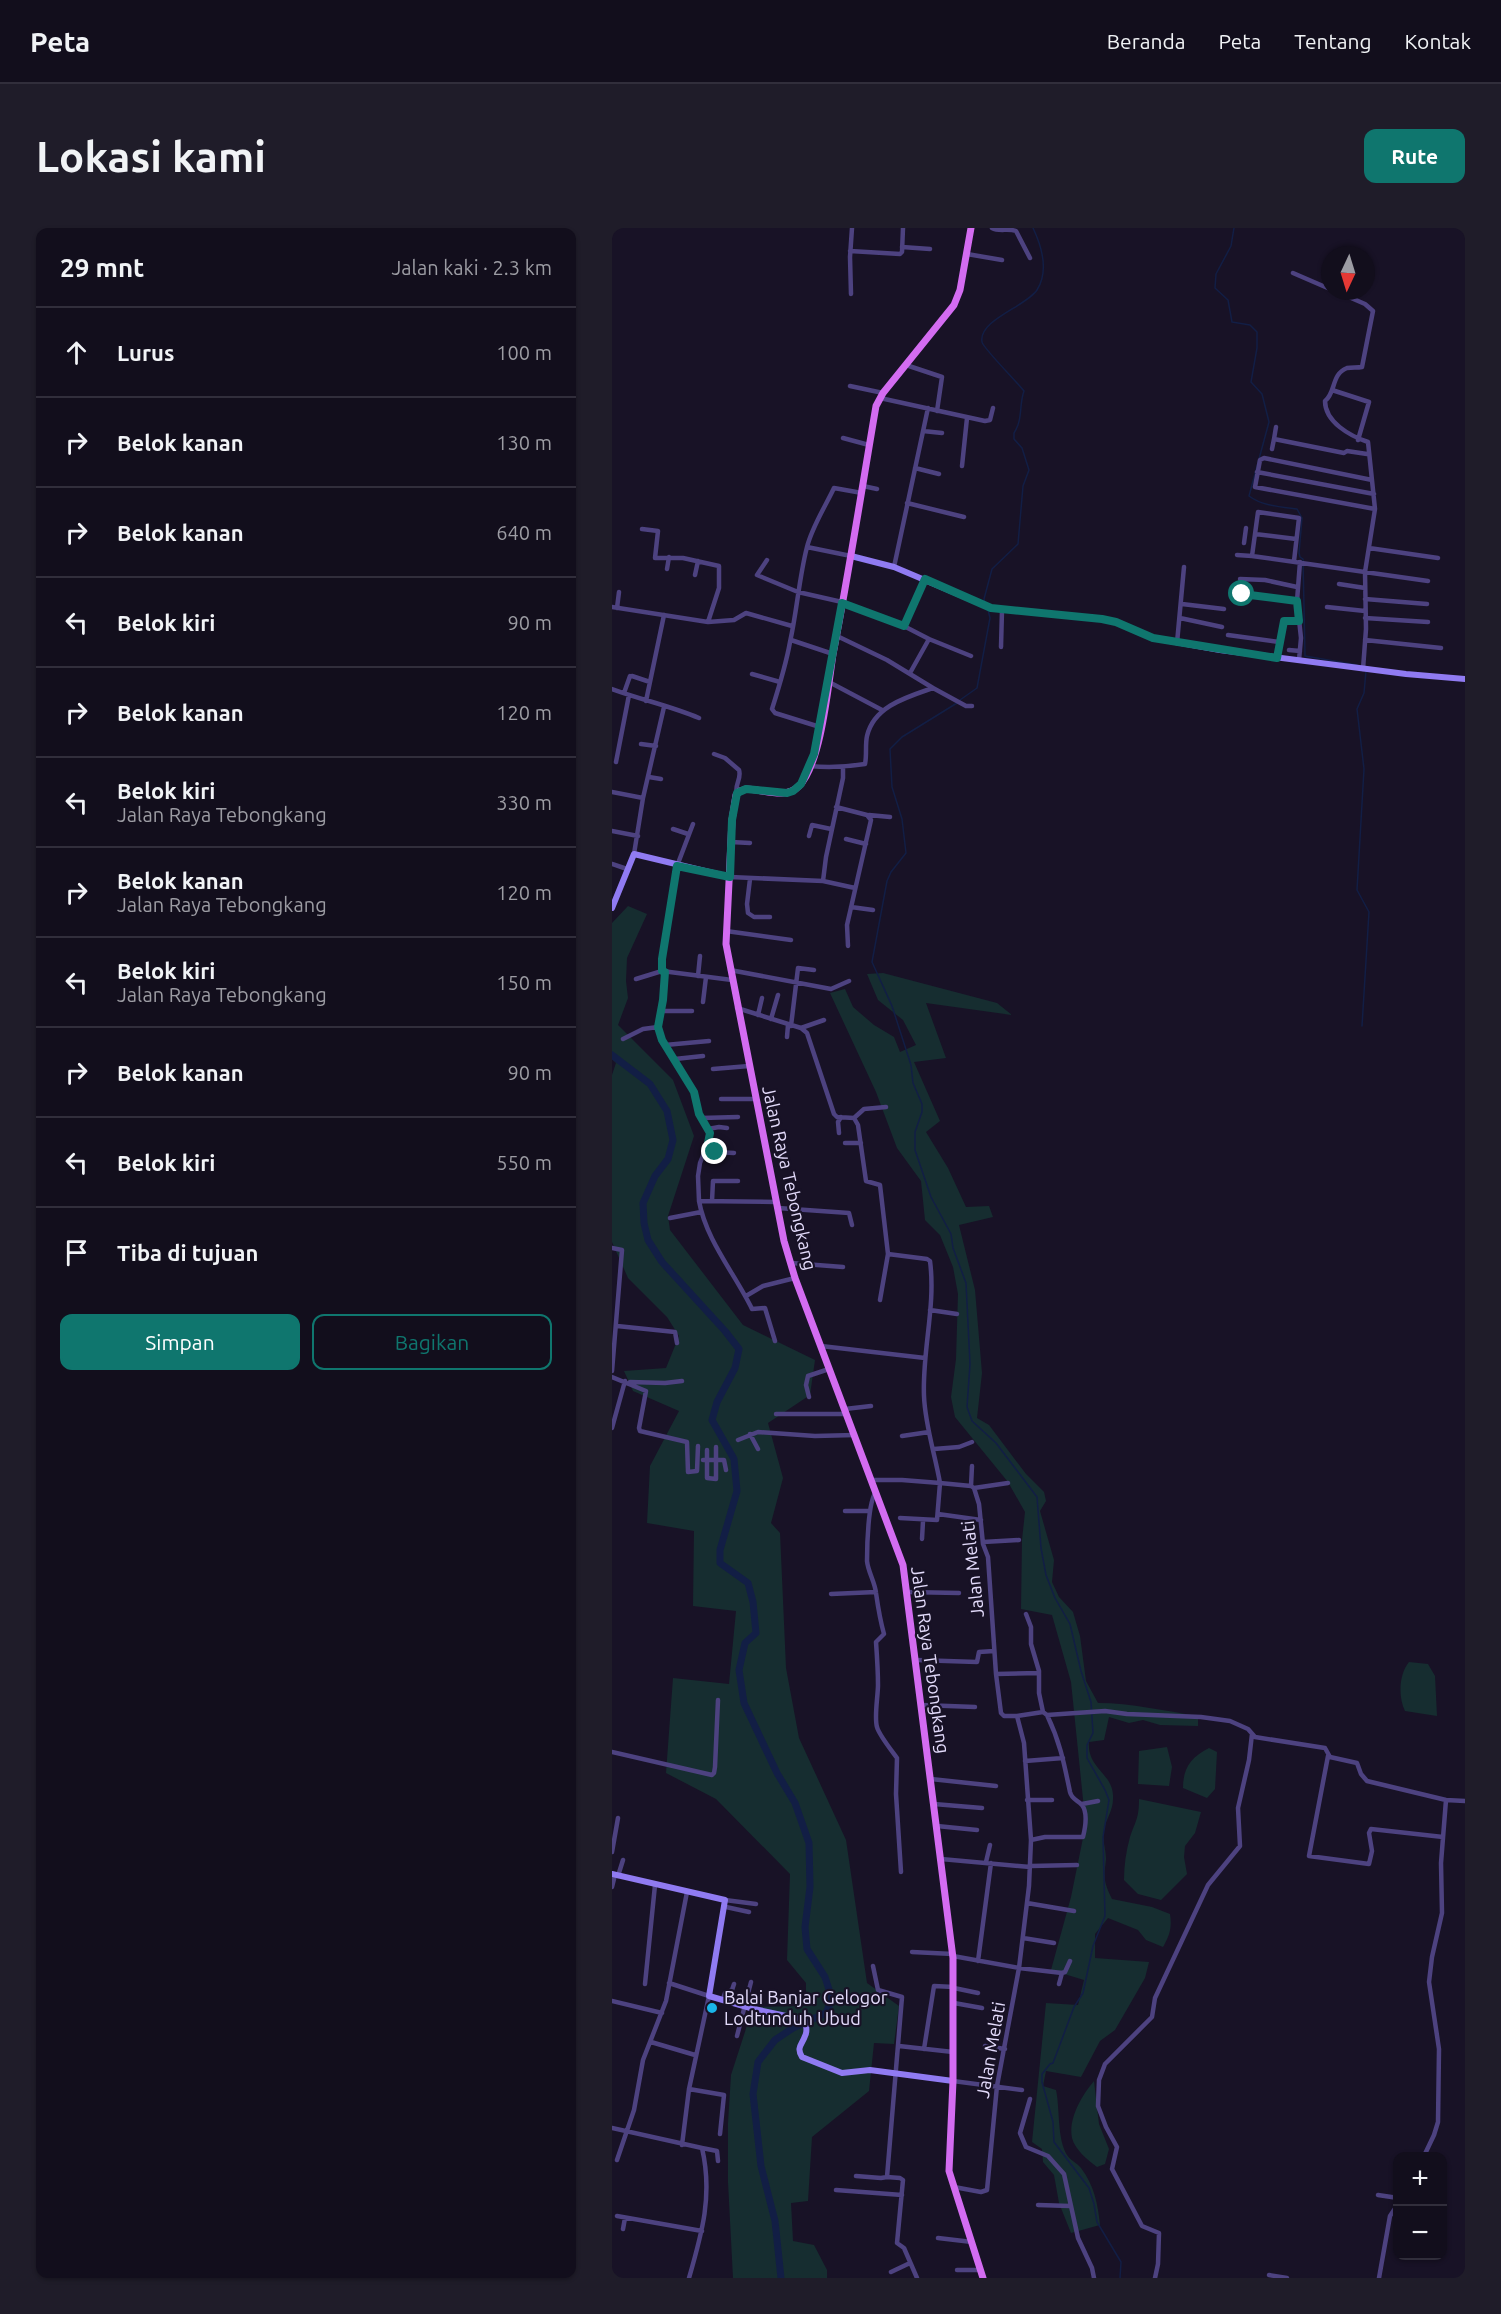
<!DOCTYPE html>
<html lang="id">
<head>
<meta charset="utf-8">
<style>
  :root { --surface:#120e1c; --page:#1f1c29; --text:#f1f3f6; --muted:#9c9ca3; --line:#312e3b; --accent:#0f766e }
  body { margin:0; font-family:Ubuntu,sans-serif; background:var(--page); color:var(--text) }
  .controls { position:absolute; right:18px; bottom:18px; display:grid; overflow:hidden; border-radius:12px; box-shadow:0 2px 4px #0004 }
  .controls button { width:54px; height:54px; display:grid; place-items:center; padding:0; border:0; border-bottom:2px solid var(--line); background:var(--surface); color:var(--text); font:30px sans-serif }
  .compass { position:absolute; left:709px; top:18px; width:54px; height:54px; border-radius:50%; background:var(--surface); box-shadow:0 2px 4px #0004; rotate:184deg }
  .stop { position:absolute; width:18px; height:18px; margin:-14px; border:4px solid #0f766e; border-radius:50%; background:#fff }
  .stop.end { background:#0f766e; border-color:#fff; box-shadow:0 2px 6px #0008 }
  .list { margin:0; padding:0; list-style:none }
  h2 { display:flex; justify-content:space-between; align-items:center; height:78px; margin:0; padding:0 24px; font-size:26px }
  h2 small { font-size:20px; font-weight:400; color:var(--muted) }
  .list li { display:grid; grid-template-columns:39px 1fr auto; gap:18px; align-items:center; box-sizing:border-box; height:90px; padding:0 24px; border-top:2px solid var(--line) }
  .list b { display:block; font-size:22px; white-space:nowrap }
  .list p { margin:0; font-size:20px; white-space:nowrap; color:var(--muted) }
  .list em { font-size:20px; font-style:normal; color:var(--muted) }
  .actions { display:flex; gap:12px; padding:18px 24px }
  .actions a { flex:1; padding:14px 0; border:2px solid var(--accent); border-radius:12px; text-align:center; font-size:21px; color:var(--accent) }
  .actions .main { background:var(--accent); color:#fff }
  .icon { flex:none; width:33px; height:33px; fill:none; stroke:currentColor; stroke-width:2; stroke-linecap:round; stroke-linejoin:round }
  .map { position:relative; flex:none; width:853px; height:2050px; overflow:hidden; border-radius:12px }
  header { display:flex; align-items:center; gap:36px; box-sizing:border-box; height:84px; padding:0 30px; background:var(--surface); border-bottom:2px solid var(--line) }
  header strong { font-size:28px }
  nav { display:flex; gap:33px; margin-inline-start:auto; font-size:21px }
  .intro { display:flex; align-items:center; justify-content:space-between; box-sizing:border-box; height:144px; padding:0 36px }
  h1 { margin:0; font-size:42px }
  .button { padding:15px 27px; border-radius:12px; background:var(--accent); color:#fff; font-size:21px; font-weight:700 }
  main { display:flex; gap:36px; padding:0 36px }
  aside { flex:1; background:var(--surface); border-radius:12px; box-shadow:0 2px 4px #0004 }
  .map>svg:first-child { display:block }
  .green { fill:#162d30 }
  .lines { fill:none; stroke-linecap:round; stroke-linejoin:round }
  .stream { stroke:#121e45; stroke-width:1.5 }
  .river { stroke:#121e45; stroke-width:7 }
  .street { stroke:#4d4280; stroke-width:4.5 }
  .secondary { stroke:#907bf2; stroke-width:6 }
  .primary { stroke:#d36cf1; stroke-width:7 }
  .route { stroke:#0f766e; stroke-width:8 }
  .poi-dot { fill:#1ab6e9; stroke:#181226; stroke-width:2 }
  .labels { text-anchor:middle; stroke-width:4.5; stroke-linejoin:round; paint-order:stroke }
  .street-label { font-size:18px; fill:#e3dbfb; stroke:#181226 }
  .poi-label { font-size:18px; fill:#e3dbfb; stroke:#181226; text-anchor:start }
</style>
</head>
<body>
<header>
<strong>Peta</strong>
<nav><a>Beranda</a><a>Peta</a><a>Tentang</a><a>Kontak</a></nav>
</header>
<div class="intro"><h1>Lokasi kami</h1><a class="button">Rute</a></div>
<main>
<aside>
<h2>29 mnt<small>Jalan kaki · 2.3 km</small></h2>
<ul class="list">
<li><svg class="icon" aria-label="ahead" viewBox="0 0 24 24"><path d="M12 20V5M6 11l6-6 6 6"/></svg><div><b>Lurus</b></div><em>100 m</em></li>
<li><svg class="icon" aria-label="right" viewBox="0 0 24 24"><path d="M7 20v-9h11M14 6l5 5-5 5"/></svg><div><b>Belok kanan</b></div><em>130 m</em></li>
<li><svg class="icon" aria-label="right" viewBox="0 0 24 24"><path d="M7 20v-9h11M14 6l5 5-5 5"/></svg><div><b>Belok kanan</b></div><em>640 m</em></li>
<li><svg class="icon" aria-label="left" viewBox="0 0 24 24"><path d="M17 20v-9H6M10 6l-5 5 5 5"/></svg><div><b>Belok kiri</b></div><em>90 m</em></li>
<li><svg class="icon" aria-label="right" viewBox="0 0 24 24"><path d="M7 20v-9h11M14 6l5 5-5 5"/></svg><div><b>Belok kanan</b></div><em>120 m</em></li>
<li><svg class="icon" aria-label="left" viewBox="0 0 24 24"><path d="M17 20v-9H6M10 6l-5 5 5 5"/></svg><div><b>Belok kiri</b><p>Jalan Raya Tebongkang</p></div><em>330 m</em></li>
<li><svg class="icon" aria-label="right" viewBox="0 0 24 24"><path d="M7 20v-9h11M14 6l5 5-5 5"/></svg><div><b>Belok kanan</b><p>Jalan Raya Tebongkang</p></div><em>120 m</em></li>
<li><svg class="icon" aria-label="left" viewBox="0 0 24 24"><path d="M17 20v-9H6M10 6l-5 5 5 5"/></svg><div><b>Belok kiri</b><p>Jalan Raya Tebongkang</p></div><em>150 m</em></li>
<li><svg class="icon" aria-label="right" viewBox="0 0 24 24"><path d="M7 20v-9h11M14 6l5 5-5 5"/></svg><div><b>Belok kanan</b></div><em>90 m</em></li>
<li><svg class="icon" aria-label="left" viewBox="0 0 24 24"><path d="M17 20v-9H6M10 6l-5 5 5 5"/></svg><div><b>Belok kiri</b></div><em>550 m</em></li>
<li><svg class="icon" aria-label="arrive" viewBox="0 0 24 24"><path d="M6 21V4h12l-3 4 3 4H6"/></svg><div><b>Tiba di tujuan</b></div></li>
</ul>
<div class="actions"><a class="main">Simpan</a><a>Bagikan</a></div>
</aside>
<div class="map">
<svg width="853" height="2050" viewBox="0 0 853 2050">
  <rect width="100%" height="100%" fill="#181226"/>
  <path class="green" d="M16,678L35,686L15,730L14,753L16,770L6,797L61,852L82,908L56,988L58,1002L131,1097L203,1132L198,1167L156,1195L171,1250L159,1295L168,1305L174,1440L187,1510L234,1612L255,1755L287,1778L282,1816L262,1815L257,1863L200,1909L196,1973L179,1975L181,2013L202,2017L215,2042V2050H121L116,1954V1895L119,1847L141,1779L194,1778V1755L175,1732L178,1646L104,1571L54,1545L61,1450L117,1456L124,1383L81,1378L82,1303L35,1295L38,1238L67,1183L21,1163L12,1143L54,1140L67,1108L55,1089L16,1050L0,1014V847L4,835L0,831V695Z
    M271,745L385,775L400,787L314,775L334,830L302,834L328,893L314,904L336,940L354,979L377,978L381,989L347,997L363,1062L370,1145L365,1190L377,1197L414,1246L432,1264L434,1273L428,1283L442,1332L440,1354L447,1369L461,1384L468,1408L474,1453L486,1475C519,1475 553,1483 586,1488V1498L548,1497L531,1492L517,1495L497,1489L492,1512L477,1514C475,1540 500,1545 501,1567C502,1583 494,1589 492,1603C490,1612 494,1621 494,1631C492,1649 491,1653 500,1671L540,1679L558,1686C560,1699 558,1707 551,1719L534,1712L526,1702L496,1690L483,1706V1730L537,1734L533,1750L503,1802L488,1813L469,1849L434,1843L431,1858L444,1862C448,1880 445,1911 455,1927C458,1932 465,1935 469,1940C482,1957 486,1976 488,1997L459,2005L447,1975L442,1947L431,1934L430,1921L420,1914L434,1775L466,1777L472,1752L439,1742L459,1669L471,1610L472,1581L459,1454L440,1387L409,1381L410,1312L413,1284L396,1254L343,1189L339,1169L344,1131L346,1066L341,1039L328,1007L313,992L309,953L285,920L264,864L218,765L233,761L241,779L262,797L282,809L288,824L304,817L291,792L266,772L255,746Z
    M797,1434L816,1436L823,1448L825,1488L793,1483C786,1469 787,1446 797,1434Z
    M555,1519L560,1539L557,1558L526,1556L527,1523Z
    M597,1520L605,1524L603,1561L595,1570L571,1560C571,1540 579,1529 597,1520Z
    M527,1571L589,1584L583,1605L573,1618L572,1629L575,1646L549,1672L526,1666L512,1652C512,1638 514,1623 518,1609C524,1592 527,1590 527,1571Z
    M482,1853L487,1896L497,1921L493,1936L485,1939C476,1932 463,1922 460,1910C456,1891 470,1867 482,1853Z"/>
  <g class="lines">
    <path class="stream" d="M622,0L619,18L604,46L603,60L616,72L620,94L638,97L645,104V120L639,154L650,166L657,194L637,268C650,278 669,279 685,281L690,290L687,325L688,329L691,331L693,428L745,437
      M373,375L372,371L380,341L406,316L411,258L417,242L410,220L402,211V205C411,192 407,176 412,163C405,154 371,120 370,114C366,92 415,78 425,62C437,43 430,19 421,0
      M348,472L365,460L378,390L376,382
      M345,475L290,509L278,521L280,559L290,591L294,625L279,644L275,653L260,734L280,778L299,837L301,855L310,876V884L303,904V922L319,969L339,1006L341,1020L354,1055L358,1136L355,1179L360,1193L384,1215L425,1269L429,1320L434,1347L443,1370L458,1396L469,1443L479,1474L481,1505L475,1517V1530L493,1562L497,1572L491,1609L493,1688L481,1718L471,1765L462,1779L441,1835L438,1836L430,1846V1854L441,1894L442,1914L477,1960L482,1976L485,1994L509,2034L508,2050
      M750,798L757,684L745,662L752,541L745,481L752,465L754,443"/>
    <path class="river" d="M0,827L38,856L55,883L61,912L56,931L43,948L31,975L32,995L36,1012L50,1034L113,1103L127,1121L123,1140L105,1174L100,1192L122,1231L125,1263L108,1322V1335L136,1355L141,1374L144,1405L133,1415L127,1442L132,1475L165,1545L183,1575L197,1615L198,1659L193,1699L195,1721L213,1749L220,1771L214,1785L181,1800L163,1812L146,1834L141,1866L149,1938L163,1993L169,2050"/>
    <path class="street" d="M380,0C387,4 396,0 404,3L418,30
      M290,19L318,21
      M238,23L288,26L290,24L291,0
      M355,26L390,32
      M681,45L718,61
      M723,63L753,76L761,83L750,139C745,140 740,139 735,140C719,146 724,165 713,173C713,194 738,208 756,214L763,281L753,344L754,401L751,441
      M239,66L238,29L240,0
      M294,137L330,149L325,183
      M238,158L271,165
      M720,162L757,174L746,212
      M268,170L373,193L378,192L381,180
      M311,203L330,205
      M231,210L257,217
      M662,211L664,199
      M660,221L662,211L732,225L735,223L755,226
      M350,238L355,190
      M303,240L327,246
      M645,244L762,266
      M760,252L652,230L648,232L643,259L763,281
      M251,258L265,261
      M295,275L352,289
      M643,306L684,311
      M632,315L634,300
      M195,319L239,328
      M757,320L826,330
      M625,327L640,328
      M155,332L145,347L186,364L230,374L263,388L284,394L317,411L359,428
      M682,333L687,290L646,284L640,328L816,353
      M282,339L316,180
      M55,341L57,329
      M83,347L86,333
      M628,351L653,352L685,359
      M727,356L753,360
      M630,366L685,373
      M753,371L815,376
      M570,376L612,381
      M0,379L96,394L107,360V338L71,330H43L46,303L30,301
      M715,379L753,383
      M5,380L7,364
      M568,390L610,399
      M753,390L816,394
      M96,394L122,392L134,385L180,398
      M292,398L313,351
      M616,407L667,414
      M179,412L221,426
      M753,412L829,420
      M565,415L572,339
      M389,419L390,382
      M677,422L688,423
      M665,430L671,394L687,393
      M687,432L689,410L685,373L688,334
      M298,445L317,411
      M140,446L168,454
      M20,448L38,454
      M217,454L270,482
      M321,460L354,478H360
      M0,461C30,472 59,478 87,490
      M12,465L18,448
      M34,473L52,387
      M208,499L163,485L160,481C167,459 174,437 178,414C185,383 187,350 195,319C200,299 213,279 222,260L250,265
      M29,516L44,518
      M102,526L113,530L127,542C130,551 122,557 125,565
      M4,534L17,467
      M198,538C218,540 234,539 253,536C255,527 253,517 255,508C262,478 295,469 321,460L275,432L225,408
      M37,549L49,551
      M0,564L31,570
      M224,579L255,587L259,592L235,697L236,718
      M257,587L278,589
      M61,601L76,606
      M0,603L26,608
      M197,608L200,597L219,601
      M234,611L254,616
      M119,614L138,615
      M22,626L31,570L52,479
      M0,636L15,641
      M118,649L211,653L243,660
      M138,651L135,676L136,685L142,689H158
      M211,653L214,629L231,550V540
      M239,679L261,682
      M114,703L179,712
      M118,742L219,761L237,753
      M50,743V731L65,638L81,596
      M53,744L51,772L46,799L48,806L75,854L81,860L87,886L98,905V910L88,935L86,948L87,973L165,974
      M86,748L88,728
      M24,751L50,743L120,752
      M91,774L94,749
      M125,780L189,800L195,805L222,886L225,889L242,890L246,897L254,953L268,957L276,1026L315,1031L318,1033C324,1078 310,1123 312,1168C313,1197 323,1226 328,1255L359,1258L362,1260L367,1276L371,1316L376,1329L384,1446L389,1485L392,1488H405L412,1515L419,1612L417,1658L407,1740L385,1858L375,1962L369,1964L342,1959
      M48,783H80
      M146,787L150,770
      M159,791L166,767
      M179,798L186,740L202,742
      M189,800L212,792
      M175,809L176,797
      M11,811L31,801L46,799
      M53,817L97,813
      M63,831L91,828
      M101,841L137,838
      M109,871H143
      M89,890L126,889
      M242,890L252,881L274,879
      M96,901L107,899L115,900
      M227,905L226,894L229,889
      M233,915H249
      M95,920L103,924L122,925
      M87,973C94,1012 123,1046 140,1081L153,1080L163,1113
      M100,973L101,953H126
      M166,980L237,985L240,997
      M58,990L89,984
      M0,1020L10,1022L0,1143
      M179,1035L231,1039
      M134,1068L151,1058L183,1050
      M268,1072L276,1026
      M318,1082L345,1086
      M5,1098L63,1104L65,1115
      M209,1118L313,1130
      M0,1149L34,1163L27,1200L28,1203L75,1214L76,1244L85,1243L86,1218
      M18,1154L53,1155L70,1153
      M197,1169L194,1157L196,1148L217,1141
      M233,1181L259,1178
      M164,1186H234
      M0,1200L13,1153
      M138,1206L146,1221
      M290,1208L317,1204
      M126,1212L146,1204L203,1208L243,1207
      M322,1221L347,1219L360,1214
      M95,1222V1250L104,1251V1219
      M91,1232H112L114,1242
      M260,1252H290L328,1255L325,1292L288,1290
      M359,1258L360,1238
      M362,1260L396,1255
      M264,1264C256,1273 255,1319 255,1333C256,1344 263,1354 264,1365C266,1379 268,1392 272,1406L264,1414C265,1428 266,1443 266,1457C266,1468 262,1489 265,1499C267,1507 280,1523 285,1530L284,1566L289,1644
      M233,1283H258
      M326,1286L369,1292
      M310,1311L311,1293
      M371,1314L407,1312
      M295,1364L347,1365
      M219,1366L264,1364
      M414,1386L419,1399V1416L427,1443V1465L431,1484
      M304,1432L365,1434L367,1424L382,1423
      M384,1446L427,1445
      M310,1477L363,1479
      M405,1488L431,1484L435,1487L493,1483L515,1486L589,1489L618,1493L636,1501L643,1509L713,1520L718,1529L745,1535L749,1546L755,1553L834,1572L853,1573
      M0,1524L100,1547L102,1545L103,1539L106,1472
      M716,1528L697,1628L757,1636L760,1623L757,1605L759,1601L831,1609
      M413,1533L451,1530
      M319,1551L384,1558
      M415,1572H440
      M322,1576L370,1580
      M470,1576L486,1573
      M325,1598L365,1602
      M419,1612L433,1609H471C473,1601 476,1585 470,1577C466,1572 460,1572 458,1564C452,1535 448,1514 435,1487
      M0,1624L6,1590
      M329,1631L418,1639
      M374,1634L378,1617
      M419,1638L465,1637
      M6,1648L11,1632
      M0,1659L3,1647
      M113,1672L144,1676
      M415,1675L462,1683
      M114,1679L137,1684
      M411,1710L442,1715
      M300,1724L341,1726
      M341,1728L407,1740L450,1745L453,1744L458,1733
      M366,1733L379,1635
      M261,1738L266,1762L290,1769L275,1949L288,1950L291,1952L285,2015L292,2020L305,2050
      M57,1755L97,1768L77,1861L70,1917
      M33,1756L43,1657
      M447,1756L450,1745
      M342,1760L366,1765
      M111,1771L113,1765L120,1762L122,1756
      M0,1773L50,1785
      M342,1775L370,1780
      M125,1808L139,1754
      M39,1814L83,1827
      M287,1818L341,1824
      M373,1818L393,1821
      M312,1821L322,1758L342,1759
      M341,1853L410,1862
      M77,1861L112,1867L108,1906
      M418,1871L408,1905L414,1919L436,1928L452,1946L466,2010L480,2040L482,2050
      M0,1900L90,1920C101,1967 90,2005 77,2050
      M90,1920L105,1923L106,1933
      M812,1928L822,1907L826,1894L827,1821L817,1754L820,1729L830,1685L829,1635L834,1572
      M5,1932L22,1882L31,1832L54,1773L75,1664
      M244,1948L269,1950L275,1949
      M224,1962L290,1967
      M766,1967L786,1970
      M426,1977L458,1978
      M5,1988L90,2003
      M11,2001L13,1990
      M326,2010L360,2014
      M345,2042H369
      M279,2044L298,2035
      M657,2047L675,2050
      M543,2050L546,2036L547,2005L530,1998L500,1941L505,1919L494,1899L486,1878L487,1852L493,1836L540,1789L543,1770L596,1657L628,1618L626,1580L637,1532L640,1506
      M767,2050L778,1988L786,1976"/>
    <path class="secondary" d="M239,328L282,339L379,380L490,391L504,394L541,410L608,422L794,446L853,451
      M0,680L22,626L118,649
      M0,1646L113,1672L97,1768L142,1781L193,1792C194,1797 196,1803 193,1808C190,1817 184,1819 190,1829L230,1845L258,1842L341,1853"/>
    <path class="primary" d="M359,0L348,62L342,77L271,165L264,178C250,260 237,344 221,426C216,459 209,536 187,558C174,572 150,561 134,561L128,563L124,567L120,592L114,716L172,1013L183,1050L291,1337L341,1730V1853L337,1943L371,2050"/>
  </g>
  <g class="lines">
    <path class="route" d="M103,924L95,920L98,905L87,886L82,864L50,812L46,799L51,772L53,744L50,743V731L65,638L118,649L120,592L125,565L134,561L175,565L181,563L189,556L202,526L230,375L292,398L313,351L379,380L490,391L504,394L541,410L665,430L672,393H687L685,373L630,366"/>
  </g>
  <circle class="poi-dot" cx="100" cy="1780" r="6"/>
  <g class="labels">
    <g class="street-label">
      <text transform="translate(177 950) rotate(77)" y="6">Jalan Raya Tebongkang</text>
      <text transform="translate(361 1341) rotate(-96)" y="6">Jalan Melati</text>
      <text transform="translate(318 1432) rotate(82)" y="6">Jalan Raya Tebongkang</text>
      <text transform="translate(379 1822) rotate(-80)" y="6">Jalan Melati</text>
    </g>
    <g class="poi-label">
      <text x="112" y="1776">Balai Banjar Gelogor<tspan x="112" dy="21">Lodtunduh Ubud</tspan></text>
    </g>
  </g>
</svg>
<div class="controls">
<button>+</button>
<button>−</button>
</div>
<svg class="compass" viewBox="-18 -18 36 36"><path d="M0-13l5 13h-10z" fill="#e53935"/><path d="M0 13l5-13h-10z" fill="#9c9ca3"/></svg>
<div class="stop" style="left:630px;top:366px"></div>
<div class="stop end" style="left:103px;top:924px"></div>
</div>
</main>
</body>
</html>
